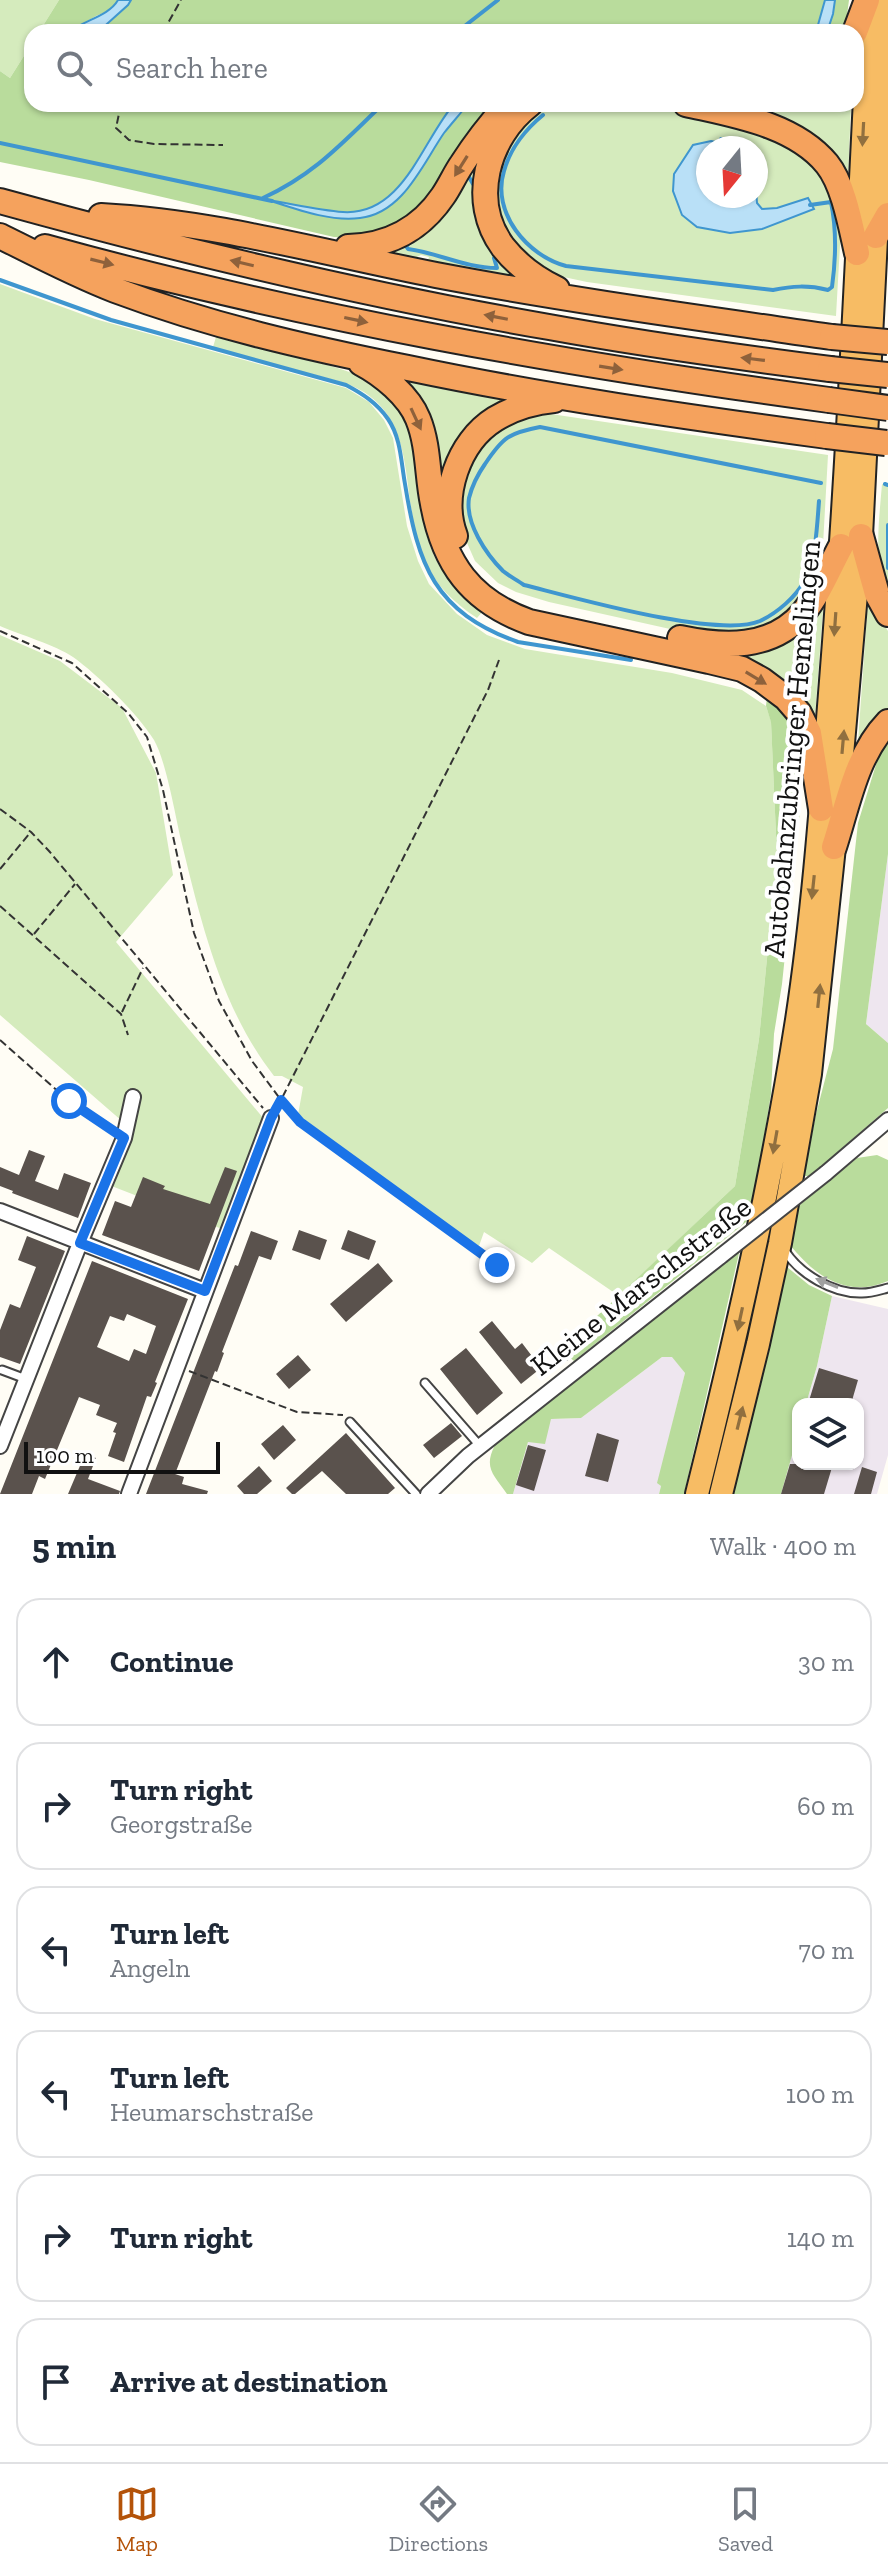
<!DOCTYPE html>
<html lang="en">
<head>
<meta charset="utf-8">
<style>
  :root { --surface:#fff; --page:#f6f6f7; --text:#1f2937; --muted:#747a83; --line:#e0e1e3; --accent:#b45309 }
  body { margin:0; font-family:"Zilla Slab",serif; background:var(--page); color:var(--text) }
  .controls { position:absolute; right:24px; bottom:24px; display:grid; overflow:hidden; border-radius:16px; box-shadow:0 2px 6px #0004 }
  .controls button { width:72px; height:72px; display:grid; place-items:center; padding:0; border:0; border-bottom:2px solid var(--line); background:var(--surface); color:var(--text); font:40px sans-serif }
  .compass { position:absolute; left:696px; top:136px; width:72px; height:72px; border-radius:50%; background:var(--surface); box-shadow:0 2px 6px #0004; rotate:198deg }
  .scale { position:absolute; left:24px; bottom:20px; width:196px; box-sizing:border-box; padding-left:8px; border:4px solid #111; border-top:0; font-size:22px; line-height:28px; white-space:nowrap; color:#111; -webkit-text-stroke:6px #fff; paint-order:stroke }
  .stop { position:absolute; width:24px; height:24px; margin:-18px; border:6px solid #1a73e8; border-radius:50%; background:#fff }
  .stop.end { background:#1a73e8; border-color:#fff; box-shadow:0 2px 8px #0008 }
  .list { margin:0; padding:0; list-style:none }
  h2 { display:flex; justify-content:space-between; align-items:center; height:104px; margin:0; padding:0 32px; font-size:34px }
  h2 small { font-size:26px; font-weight:400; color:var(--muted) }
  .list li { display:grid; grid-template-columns:52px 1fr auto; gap:24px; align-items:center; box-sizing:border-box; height:128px; margin:0 16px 16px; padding:0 16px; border:2px solid var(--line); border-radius:24px }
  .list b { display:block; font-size:30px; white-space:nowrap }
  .list p { margin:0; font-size:26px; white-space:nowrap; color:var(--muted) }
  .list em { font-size:26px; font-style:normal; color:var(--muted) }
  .icon { flex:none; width:44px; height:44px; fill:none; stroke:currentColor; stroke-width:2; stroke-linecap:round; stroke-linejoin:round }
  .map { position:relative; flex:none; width:888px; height:1494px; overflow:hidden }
  .search { position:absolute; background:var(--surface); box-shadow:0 2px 6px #0004; left:24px; right:24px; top:24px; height:88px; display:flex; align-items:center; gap:20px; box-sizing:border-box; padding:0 28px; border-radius:24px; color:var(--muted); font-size:30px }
  .sheet { height:968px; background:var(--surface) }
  nav { display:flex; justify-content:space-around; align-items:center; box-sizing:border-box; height:112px; border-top:2px solid var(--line); background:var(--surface); font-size:22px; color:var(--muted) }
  nav a { display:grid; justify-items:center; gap:4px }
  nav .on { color:var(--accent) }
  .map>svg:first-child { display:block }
  .industrial { fill:#eee6ef }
  .green { fill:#d5ebbd; fill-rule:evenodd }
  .forest { fill:#b9dc9c }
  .water { fill:#b9e0f7; stroke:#3f96cf; stroke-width:2 }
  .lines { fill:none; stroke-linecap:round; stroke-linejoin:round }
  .stream { stroke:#3f96cf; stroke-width:4 }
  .building { fill:#5a524d; fill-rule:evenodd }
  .service-casing { stroke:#444; stroke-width:11 }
  .minor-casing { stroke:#444; stroke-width:18 }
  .trunk-casing { stroke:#222; stroke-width:26 }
  .motorway-casing { stroke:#222; stroke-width:28 }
  .path { stroke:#333; stroke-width:2; stroke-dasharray:8 4; stroke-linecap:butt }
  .service { stroke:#fff; stroke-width:7 }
  .minor { stroke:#fff; stroke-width:14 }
  .trunk { stroke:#f7bc64; stroke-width:22 }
  .motorway { stroke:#f5a25d; stroke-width:24 }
  .minor-bridge-casing { stroke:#444; stroke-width:18; stroke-linecap:butt }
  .motorway-bridge-casing { stroke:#222; stroke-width:28; stroke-linecap:butt }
  .minor-bridge { stroke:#fff; stroke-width:14 }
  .motorway-bridge { stroke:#f5a25d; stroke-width:24 }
  .oneway { fill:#906f3f }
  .oneway2 { fill:#8e613b }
  .oneway3 { fill:#a0a0a0 }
  .route { stroke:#1a73e8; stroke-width:10 }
  .labels { text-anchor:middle; stroke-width:8; stroke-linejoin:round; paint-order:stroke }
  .street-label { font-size:30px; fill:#111; stroke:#fff }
</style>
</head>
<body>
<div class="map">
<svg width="888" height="1494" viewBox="0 0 888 1494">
  <rect width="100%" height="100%" fill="#fffdf5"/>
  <path class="industrial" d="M888,854V1043L866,1024Z
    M832,1296L888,1309V1455L877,1494H781L798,1434V1464H858V1404H806L817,1366Z
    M662,1357H673L685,1373L658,1483L661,1486L659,1494H513L528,1442L551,1419L581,1418Z"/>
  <path class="green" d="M0,0H59L39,32H32V43L10,78L0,71Z
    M544,104H653L763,133L808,157L824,177L841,228L836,316L587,282L545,273L528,265L495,214L494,173L526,114ZM708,148H756V196H708Z
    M786,104H851L848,180L741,109Z
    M482,153L476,180L524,279L454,270L452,265L428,260L429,257L421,255L408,261L372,251Z
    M0,284L95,319L346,388L369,402L384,420L393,438L407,526L418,561L429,584L457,614L487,635L525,649L672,673L742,690L766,706L771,721L777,857L759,1039L735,1186L619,1296L549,1248L532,1263L484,1232L479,1246L463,1236L298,1115L303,1087L282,1076H274C221,1008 201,922 181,840C175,814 166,761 154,740C138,714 98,675 73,657C55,645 21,635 0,626Z
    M216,337C244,344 271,351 299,358C326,365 355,370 378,387C427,424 412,494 430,546C441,575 459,593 483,611L477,618C454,603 435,585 424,559C397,496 424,412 345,383L213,347Z
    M386,368L526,395L494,411L441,498Z
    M544,413L828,455L823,545L814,572L801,598L775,624L749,635H697L549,602L516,592L498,583L475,561L460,527L464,470L480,445L519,417Z
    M882,484L888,487V597C873,561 879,522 882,484Z
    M824,597L814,730L715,653Z
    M868,600L888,631V708L869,726L858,742Z
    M0,635L60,661L122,708L156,773L173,875L116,942L264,1119L222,1229L109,1185L130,1128L0,1015Z"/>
  <path class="forest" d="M59,0H118L113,9L96,16L69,32H39Z
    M131,0H849L846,23L841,32H98L128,5Z
    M32,43V104H493L421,205L395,229L364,238L334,237L89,180L0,162V71L10,78Z
    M767,697L781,708L795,733L802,768L799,822L782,984L774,1034L771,1094L751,1218L574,1361L561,1350L735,1186L759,1039L777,857L771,722L766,706Z
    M888,744V854L866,1024L888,1043V1108L810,1176H804L816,1114L833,1049L858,823L879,755Z
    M877,1155L888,1160V1281C847,1299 815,1276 790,1245L797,1207L857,1158Z
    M740,1249L684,1494H659L661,1486L657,1483L685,1373L672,1357H662L581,1418L551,1419L545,1444L528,1442L513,1494H507C494,1475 483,1468 495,1445Z
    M787,1267L809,1285L832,1296L817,1366L806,1404H798V1434L781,1494H731L760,1389Z"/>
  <path class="water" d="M118,0H131L128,5L98,32H69C84,20 109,16 118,0Z
    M825,0H835L833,14L827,32H816Z
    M454,104H468C460,114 452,123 444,133C422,165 403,213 360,218C330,222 296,209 268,200C293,204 318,210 343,212C403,216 422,141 454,104Z
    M711,141L726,144L731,148H708V196H756V188L757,203L762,209L777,208L808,198L814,209L762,229L730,233L697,227L682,215L673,191L674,174L693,145Z"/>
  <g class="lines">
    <path class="stream" d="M457,32L498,0
      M543,115C526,129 510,149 504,171C491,213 528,256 566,266L773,290C792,286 808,285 828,290L832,287C836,258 837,231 831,202L810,205
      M0,143L272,201
      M719,148L721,139
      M464,180L469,177L473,184
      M263,198C315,174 342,143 383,104
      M412,241L406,246L408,249C438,253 466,268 497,268L494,258
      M0,280L111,320L346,385C363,394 377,403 388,419C401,438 401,462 405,484C418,565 434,612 518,642L631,660
      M885,484L888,485
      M819,501C817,527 816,557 805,580C796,597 777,613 760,621C718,639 572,597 524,585C517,580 509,576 503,571C486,554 465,523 469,498C472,486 478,474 485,464C503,437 509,433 540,427L821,483
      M888,525V568"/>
  </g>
  <path class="building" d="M29,1150L45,1156L35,1181L58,1190L64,1173L91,1183L78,1218L12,1193L13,1191L0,1186V1167L19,1175Z
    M225,1167L237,1171L199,1271L102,1235L115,1201L131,1207L143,1177L165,1186L163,1189L210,1204Z
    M299,1230L327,1240L320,1260L292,1250Z
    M348,1230L376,1241L369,1260L341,1249Z
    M251,1231L278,1241L271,1260L259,1256L222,1352L224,1353L217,1372L215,1371L175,1474L184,1477L182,1484L208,1491L207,1494H146L235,1265L238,1266Z
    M27,1236L65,1251L20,1364L0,1357V1330L10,1304L20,1308L36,1267L18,1260Z
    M92,1261L188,1299L155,1382L157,1383L151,1397L147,1396L124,1462L108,1456L116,1433L113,1432L117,1423L96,1415L100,1405L79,1397L45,1479L39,1476L32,1494H0ZM127,1314L156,1326L146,1354L134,1349L129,1361L97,1347L110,1316L124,1321Z
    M378,1263L393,1281L346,1322L330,1304Z
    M492,1321L515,1349L522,1343L541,1368L521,1384L479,1332Z
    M466,1348L503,1393L477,1415L440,1369Z
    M298,1355L311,1370L289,1389L276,1374Z
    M819,1368L858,1380L851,1404H808Z
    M451,1423L462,1436L434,1458L423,1445Z
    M283,1425L296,1440L274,1460L261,1444Z
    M346,1433L395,1488L388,1494H346L322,1471L295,1494H292L286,1488Z
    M597,1433L619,1440L608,1482L585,1476Z
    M528,1445L546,1450L534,1491L516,1485Z
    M85,1454L96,1458L88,1479L120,1491L119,1494H68Z
    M790,1464H833L824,1494H781Z
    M259,1466L272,1481L257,1494H244L237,1486Z
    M862,1467L877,1472L871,1494H854Z"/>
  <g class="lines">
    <g class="service-casing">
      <path id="service" d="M785,1251C800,1274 833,1294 862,1293C871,1293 880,1290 888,1288
        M2,1370L26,1379
        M425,1383L480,1446
        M350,1422L416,1494"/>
    </g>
    <g class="minor-casing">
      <path id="minor" d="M826,1173L888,1120
        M0,1211L205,1291
        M0,1446L80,1243L124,1138L133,1097
        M129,1494L271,1118
        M428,1494L468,1456L721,1256"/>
    </g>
    <g class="trunk-casing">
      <path id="trunk" d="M697,1494C736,1337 772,1180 797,1020C814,908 822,794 831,681C849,455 858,228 870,1
        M721,1494L758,1344L780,1243L810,1074L834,847L861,536L888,0"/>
    </g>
    <g class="motorway-casing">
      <path id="motorway" d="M855,32L867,0
        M530,104C487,137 469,201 503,247C518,266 536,279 557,289
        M686,104C734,115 794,124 827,164C844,185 851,227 857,253
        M0,201C181,251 364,295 549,327C642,344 736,357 830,369
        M101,216C215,222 324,253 436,275C567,300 700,318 832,337
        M0,236C38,255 76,275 115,290C211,326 308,348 408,368C546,397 686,417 827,436
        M876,236L888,215
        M45,247C301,318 565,364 829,400
        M348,247C388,246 420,230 443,196C450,186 455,174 462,164C476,142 491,123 508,104
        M361,363C382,374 409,396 418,419C429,446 427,476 433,504C444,564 471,601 529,622L709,661L742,669L762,680L786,698L799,713L809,733L821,809
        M455,536C440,496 458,442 495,419C513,408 533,402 554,400
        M861,536L877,594L888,614
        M680,638C723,647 771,650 803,613C819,594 829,568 841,546
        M834,847C848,804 856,755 888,722"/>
    </g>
    <path class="path" d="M163,32L181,0
      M121,104L116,128L129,140L154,144L223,145
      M0,631L72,663L128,713L147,737L163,790L194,933L219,1001L252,1061L281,1100L277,1106
      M0,809L31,832L49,851L263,1108
      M0,869L30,833
      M0,906L121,1014L128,1035
      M34,934L75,884
      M122,1012L143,968
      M0,1040L69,1101L110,1128
      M497,1265L300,1122L281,1100L488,690L499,660
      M567,1361L569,1339
      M189,1371L297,1412L343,1415"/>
    <use href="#service" class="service"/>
    <use href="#minor" class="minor"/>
    <use href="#trunk" class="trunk"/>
    <use href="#motorway" class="motorway"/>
    <g class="minor-bridge-casing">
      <path id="minor-bridge" d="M721,1256L826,1173"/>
    </g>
    <g class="motorway-bridge-casing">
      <path id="motorway-bridge" d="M832,337L888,342
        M830,369L888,375
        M829,400L888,408
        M827,436L886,443"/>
    </g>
    <use href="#minor-bridge" class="minor-bridge"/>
    <use href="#motorway-bridge" class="motorway-bridge"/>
  </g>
  <defs><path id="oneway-solid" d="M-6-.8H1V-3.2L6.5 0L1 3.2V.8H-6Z" transform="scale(2)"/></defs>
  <g class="oneway">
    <use href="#oneway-solid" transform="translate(863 134) rotate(93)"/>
    <use href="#oneway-solid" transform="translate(835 624) rotate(94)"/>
    <use href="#oneway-solid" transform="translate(843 742) rotate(-85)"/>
    <use href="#oneway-solid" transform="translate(813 887) rotate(96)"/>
    <use href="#oneway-solid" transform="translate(819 996) rotate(-84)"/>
    <use href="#oneway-solid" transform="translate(775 1142) rotate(100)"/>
    <use href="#oneway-solid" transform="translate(740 1319) rotate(102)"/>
    <use href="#oneway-solid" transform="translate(740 1418) rotate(-76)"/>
  </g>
  <g class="oneway2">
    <use href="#oneway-solid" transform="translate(461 166) rotate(122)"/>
    <use href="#oneway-solid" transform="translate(102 262) rotate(14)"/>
    <use href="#oneway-solid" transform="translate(242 263) rotate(-167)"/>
    <use href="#oneway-solid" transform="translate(496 317) rotate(-169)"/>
    <use href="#oneway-solid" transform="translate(356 320) rotate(12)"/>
    <use href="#oneway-solid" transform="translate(753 359) rotate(-173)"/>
    <use href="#oneway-solid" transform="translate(611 368) rotate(9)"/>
    <use href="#oneway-solid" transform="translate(416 419) rotate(65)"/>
    <use href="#oneway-solid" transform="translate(756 678) rotate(31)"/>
  </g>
  <use class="oneway3" href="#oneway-solid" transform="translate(827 1283) rotate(-158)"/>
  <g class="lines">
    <path class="route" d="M69,1101L124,1138L80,1243L205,1291L271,1118L281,1100L300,1122L497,1265"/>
  </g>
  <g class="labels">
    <g class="street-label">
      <text transform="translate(792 749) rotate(-85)" y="10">Autobahnzubringer Hemelingen</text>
      <text transform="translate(641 1286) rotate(-38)" y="10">Kleine Marschstraße</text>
    </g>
  </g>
</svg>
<div class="controls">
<button><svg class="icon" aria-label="layers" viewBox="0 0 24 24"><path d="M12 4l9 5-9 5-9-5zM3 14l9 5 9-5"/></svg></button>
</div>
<svg class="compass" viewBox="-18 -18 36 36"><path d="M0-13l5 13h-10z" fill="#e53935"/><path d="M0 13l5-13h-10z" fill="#747a83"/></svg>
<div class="scale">100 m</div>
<div class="stop" style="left:69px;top:1101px"></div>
<div class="stop end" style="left:497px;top:1265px"></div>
<div class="search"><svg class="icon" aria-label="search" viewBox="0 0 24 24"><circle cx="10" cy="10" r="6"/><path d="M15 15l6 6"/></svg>Search here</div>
</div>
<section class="sheet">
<h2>5 min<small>Walk · 400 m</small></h2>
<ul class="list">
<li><svg class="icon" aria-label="ahead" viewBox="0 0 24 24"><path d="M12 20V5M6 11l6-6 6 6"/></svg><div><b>Continue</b></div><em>30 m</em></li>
<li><svg class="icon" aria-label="right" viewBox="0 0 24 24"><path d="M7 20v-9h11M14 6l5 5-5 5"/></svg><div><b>Turn right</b><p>Georgstraße</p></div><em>60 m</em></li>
<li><svg class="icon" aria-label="left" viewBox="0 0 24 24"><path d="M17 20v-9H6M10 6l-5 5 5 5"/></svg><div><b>Turn left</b><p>Angeln</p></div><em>70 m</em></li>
<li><svg class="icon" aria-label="left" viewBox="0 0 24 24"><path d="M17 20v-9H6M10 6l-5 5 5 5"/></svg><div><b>Turn left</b><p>Heumarschstraße</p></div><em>100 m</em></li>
<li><svg class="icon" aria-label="right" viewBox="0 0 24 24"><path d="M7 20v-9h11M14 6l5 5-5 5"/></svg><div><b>Turn right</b></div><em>140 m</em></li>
<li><svg class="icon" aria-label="arrive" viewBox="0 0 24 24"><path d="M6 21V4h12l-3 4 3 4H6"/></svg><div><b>Arrive at destination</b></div></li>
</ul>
</section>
<nav>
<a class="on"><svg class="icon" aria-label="map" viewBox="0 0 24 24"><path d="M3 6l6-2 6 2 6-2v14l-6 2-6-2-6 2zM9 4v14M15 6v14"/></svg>Map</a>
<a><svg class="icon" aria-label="directions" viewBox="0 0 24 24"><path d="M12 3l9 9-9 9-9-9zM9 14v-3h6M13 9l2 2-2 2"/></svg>Directions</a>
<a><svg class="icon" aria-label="saved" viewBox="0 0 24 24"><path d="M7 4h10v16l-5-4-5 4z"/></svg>Saved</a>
</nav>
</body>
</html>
